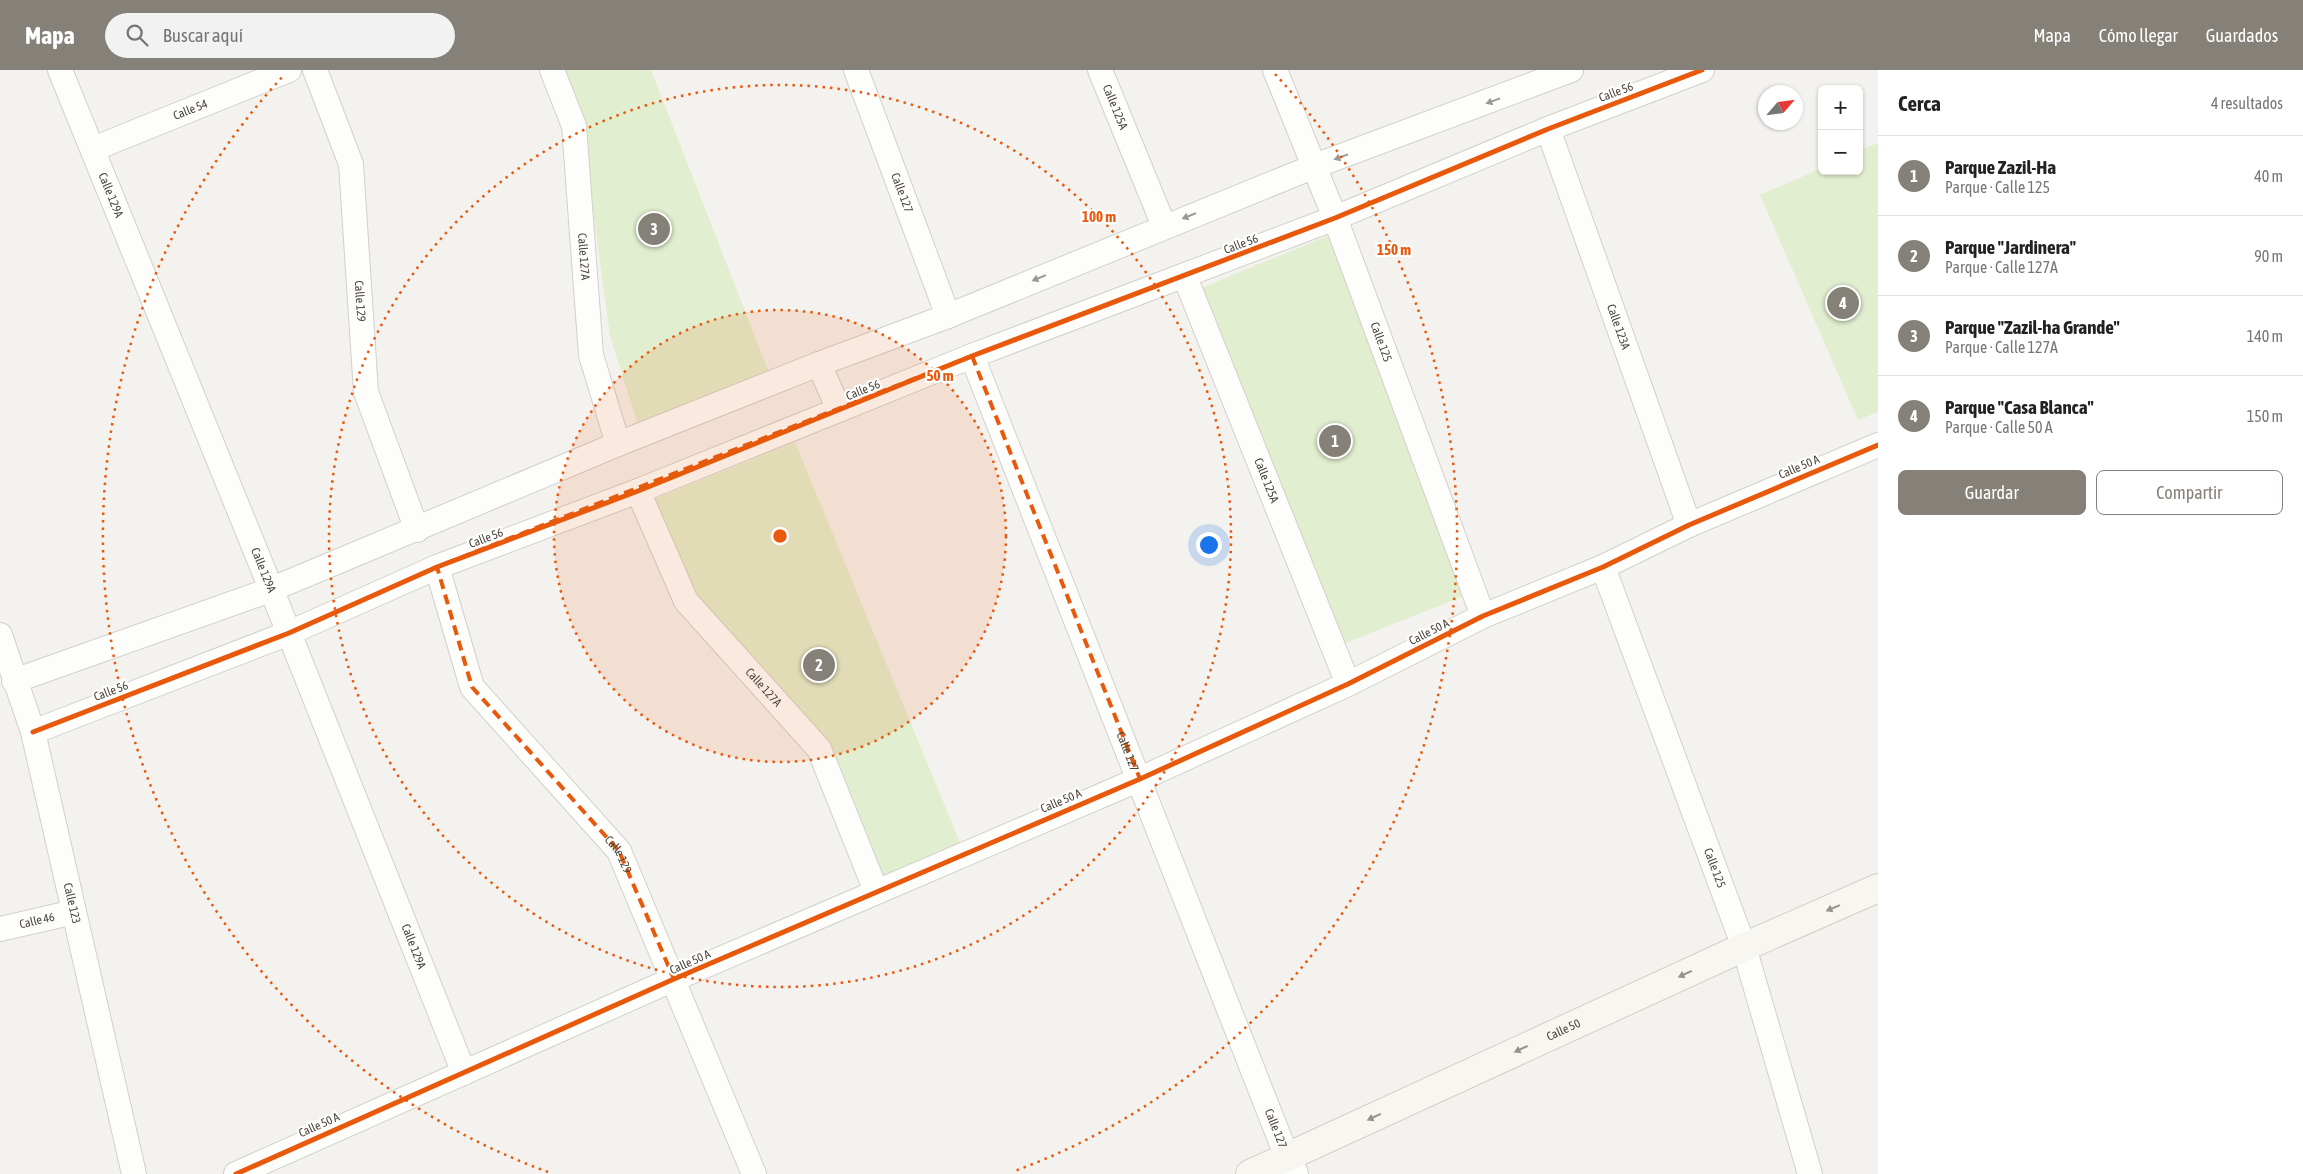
<!DOCTYPE html>
<html lang="es">
<head>
<meta charset="utf-8">
<style>
  :root { --surface:#fff; --page:#f2f2f2; --text:#222; --muted:#767676; --line:#e0e0e0; --accent:#868178 }
  body { margin:0; font-family:"Asap Condensed",sans-serif; background:var(--page); color:var(--text) }
  .controls { position:absolute; right:15px; top:15px; display:grid; overflow:hidden; border-radius:8px; box-shadow:0 1px 4px #0004 }
  .controls button { width:45px; height:45px; display:grid; place-items:center; padding:0; border:0; border-bottom:1px solid var(--line); background:var(--surface); color:var(--text); font:25px sans-serif }
  .compass { position:absolute; left:1758px; top:15px; width:45px; height:45px; border-radius:50%; background:var(--surface); box-shadow:0 1px 4px #0004; rotate:62deg }
  .you { position:absolute; left:1208px; top:474px; width:18px; height:18px; margin:-12px; border:4px solid #fff; border-radius:50%; background:#1a73e8; box-shadow:0 0 0 8px #1a73e833 }
  .badge { display:grid; place-items:center; width:32px; height:32px; border-radius:50%; background:var(--accent); color:#fff; font-size:16px; font-weight:700 }
  .pin { position:absolute; translate:-50% -50%; border:2px solid #fff; box-shadow:0 1px 5px #0006 }
  .list { margin:0; padding:0; list-style:none }
  h2 { display:flex; justify-content:space-between; align-items:center; height:65px; margin:0; padding:0 20px; font-size:21px }
  h2 small { font-size:16px; font-weight:400; color:var(--muted) }
  .list li { display:grid; grid-template-columns:32px 1fr auto; gap:15px; align-items:center; box-sizing:border-box; height:80px; padding:0 20px; border-top:1px solid var(--line) }
  .list b { display:block; font-size:19px; white-space:nowrap }
  .list p { margin:0; font-size:16px; white-space:nowrap; color:var(--muted) }
  .list em { font-size:16px; font-style:normal; color:var(--muted) }
  .actions { display:flex; gap:10px; padding:15px 20px }
  .actions a { flex:1; padding:11px 0; border:1px solid var(--accent); border-radius:8px; text-align:center; font-size:18px; color:var(--accent) }
  .actions .main { background:var(--accent); color:#fff }
  .icon { flex:none; width:28px; height:28px; fill:none; stroke:currentColor; stroke-width:2; stroke-linecap:round; stroke-linejoin:round }
  .map { position:relative; flex:none; width:1878px; height:1104px; overflow:hidden }
  header { display:flex; align-items:center; gap:30px; box-sizing:border-box; height:70px; padding:0 25px; background:var(--accent); color:#fff }
  header strong { font-size:24px }
  nav { display:flex; gap:28px; margin-inline-start:auto; font-size:18px }
  .search { width:350px; height:45px; background:var(--page); display:flex; align-items:center; gap:12px; box-sizing:border-box; padding:0 18px; border-radius:28px; color:var(--muted); font-size:19px }
  main { display:flex }
  aside { flex:1; background:var(--surface) }
  .map>svg:first-child { display:block }
  .green { fill:#e1eecf }
  .lines { fill:none; stroke-linecap:round; stroke-linejoin:round }
  .minor-casing { stroke:#d2d0cb; stroke-width:26 }
  .tertiary-casing { stroke:#d2d0cb; stroke-width:30 }
  .secondary-casing { stroke:#d3cfc5; stroke-width:30 }
  .minor { stroke:#fdfdfc; stroke-width:24 }
  .tertiary { stroke:#fdfdfc; stroke-width:28 }
  .secondary { stroke:#f7f6f1; stroke-width:28 }
  .cycleway-casing { stroke:#fff; stroke-width:8 }
  .cycleway { stroke:#e8590c; stroke-width:5 }
  .oneway { fill:#9b9791 }
  .oneway2 { fill:#98948c }
  .marked { fill:none; stroke:#e8590c; stroke-width:4; stroke-dasharray:10 6; stroke-linejoin:round }
  .ring { fill:none; stroke:#e8590c; stroke-width:2.5; stroke-dasharray:2.5 5 }
  .labels { text-anchor:middle; stroke-width:4.5; stroke-linejoin:round; paint-order:stroke }
  .street-label { font-size:12px; fill:#4b4439; stroke:#fff }
  .centre { fill:#e8590c; stroke:#fff; stroke-width:2.5 }
  .ring-label { font-size:15px; text-anchor:middle; font-weight:bold; fill:#e8590c; stroke:#fff; stroke-width:4.5; stroke-linejoin:round; paint-order:stroke }
</style>
</head>
<body>
<header>
<strong>Mapa</strong>
<div class="search"><svg class="icon" aria-label="search" viewBox="0 0 24 24"><circle cx="10" cy="10" r="6"/><path d="M15 15l6 6"/></svg>Buscar aquí</div>
<nav><a>Mapa</a><a>Cómo llegar</a><a>Guardados</a></nav>
</header>
<main>
<div class="map">
<svg width="1878" height="1104" viewBox="0 0 1878 1104">
  <rect width="100%" height="100%" fill="#f4f2ee"/>
  <path class="green" d="M558,0H651L770,305L639,358L610,266L581,52Z
    M1878,73V342L1858,350L1760,125L1822,98V101H1859V81Z
    M1335,163L1466,525L1338,576L1201,218Z
    M795,372L961,775L875,811L819,669L685,521L647,432Z"/>
  <g class="lines">
    <g class="minor-casing">
      <g id="minor">
        <path id="s1" d="M60,0L289,563L464,1003"/>
        <path id="s2" d="M315,0L351,94L366,322L417,460"/>
        <path id="s3" d="M552,0L574,56L591,285L618,374"/>
        <path id="s4" d="M856,0L948,246"/>
        <path id="s5" d="M1100,0L1164,156"/>
        <path id="s6" d="M1275,0L1335,148L1483,546"/>
        <path id="s7" d="M1548,59L1689,455"/>
        <path id="s8" d="M93,79L289,0"/>
        <path id="s9" d="M1185,207L1348,614"/>
        <path id="s10" d="M972,286L1287,1087"/>
        <path d="M819,294L839,340"/>
        <path id="s11" d="M638,421L686,531L819,679L876,821"/>
        <path id="s12" d="M437,497L472,617L619,781L754,1104"/>
        <path id="s13" d="M1603,497L1744,877L1810,1104"/>
        <path id="s14" d="M0,565L33,662L134,1104"/>
        <path d="M14,611L270,520L618,374L819,294L948,246L1315,96L1571,0"/>
        <path d="M33,662L289,563L437,497L638,421L972,286L1335,148L1548,59L1702,0"/>
        <path id="s15" d="M0,859L74,842"/>
        <path d="M236,1104L674,909L1140,709L1348,614L1483,546L1603,497L1689,455L1878,375"/>
      </g>
    </g>
    <g class="tertiary-casing">
      <path id="tertiary" d="M1287,1087L1294,1104"/>
    </g>
    <g class="secondary-casing">
      <g id="secondary">
        <path id="s16" d="M1250,1104L1744,877L1878,818"/>
      </g>
    </g>
    <use href="#minor" class="minor"/>
    <use href="#tertiary" class="tertiary"/>
    <use href="#secondary" class="secondary"/>
    <g class="cycleway-casing">
      <path id="cycleway" d="M33,662L289,563L437,497L638,421L972,286L1335,148L1548,59L1702,0
        M236,1104L674,909L1140,709L1348,614L1483,546L1603,497L1689,455L1878,375"/>
    </g>
    <use href="#cycleway" class="cycleway"/>
  </g>
  <defs><path id="oneway-solid" d="M-6-.8H1V-3.2L6.5 0L1 3.2V.8H-6Z" transform="scale(1.25)"/></defs>
  <g class="oneway">
    <use href="#oneway-solid" transform="translate(1493 31) rotate(160)"/>
    <use href="#oneway-solid" transform="translate(1341 87) rotate(160)"/>
    <use href="#oneway-solid" transform="translate(1189 146) rotate(158)"/>
    <use href="#oneway-solid" transform="translate(1039 208) rotate(158)"/>
  </g>
  <g class="oneway2">
    <use href="#oneway-solid" transform="translate(1833 838) rotate(157)"/>
    <use href="#oneway-solid" transform="translate(1685 904) rotate(155)"/>
    <use href="#oneway-solid" transform="translate(1521 979) rotate(155)"/>
    <use href="#oneway-solid" transform="translate(1374 1047) rotate(155)"/>
  </g>
  <path class="marked" d="M972,286L1140,709L674,909L619,781L472,617L437,497Z"/>
  <circle cx="780" cy="466" r="226" fill="#e8590c" fill-opacity=".12"/>
  <g class="ring">
    <circle cx="780" cy="466" r="226"/>
    <circle cx="780" cy="466" r="451"/>
    <path d="M548 1102A677 677 0 0 1 285 4M1275 4A677 677 0 0 1 1012 1102"/>
  </g>
  <g class="labels">
    <g class="street-label">
      <text transform="translate(1616 22) rotate(-21)" y="4">Calle 56</text>
      <text dy="4" stroke="none"><textPath href="#s5" startOffset="40">Calle 125A</textPath></text>
      <text dy="4" stroke="none"><textPath href="#s8" startOffset="105">Calle 54</textPath></text>
      <text dy="4" stroke="none"><textPath href="#s4" startOffset="131">Calle 127</textPath></text>
      <text dy="4" stroke="none"><textPath href="#s1" startOffset="135">Calle 129A</textPath></text>
      <text transform="translate(1241 174) rotate(-21)" y="4">Calle 56</text>
      <text dy="4" stroke="none"><textPath href="#s3" startOffset="191">Calle 127A</textPath></text>
      <text dy="4" stroke="none"><textPath href="#s2" startOffset="238">Calle 129</textPath></text>
      <text dy="4" stroke="none"><textPath href="#s7" startOffset="210">Calle 123A</textPath></text>
      <text dy="4" stroke="none"><textPath href="#s6" startOffset="292">Calle 125</textPath></text>
      <text transform="translate(863 320) rotate(-22)" y="4">Calle 56</text>
      <text transform="translate(1799 397) rotate(-23)" y="4">Calle 50 A</text>
      <text dy="4" stroke="none"><textPath href="#s9" startOffset="219">Calle 125A</textPath></text>
      <text transform="translate(486 468) rotate(-21)" y="4">Calle 56</text>
      <text dy="4" stroke="none"><textPath href="#s1" startOffset="540">Calle 129A</textPath></text>
      <text transform="translate(1429 562) rotate(-27)" y="4">Calle 50 A</text>
      <text dy="4" stroke="none"><textPath href="#s11" startOffset="236">Calle 127A</textPath></text>
      <text transform="translate(111 621) rotate(-21)" y="4">Calle 56</text>
      <text dy="4" stroke="none"><textPath href="#s10" startOffset="425">Calle 127</textPath></text>
      <text transform="translate(1061 731) rotate(-23)" y="4">Calle 50 A</text>
      <text dy="4" stroke="none"><textPath href="#s12" startOffset="348">Calle 129</textPath></text>
      <text dy="4" stroke="none"><textPath href="#s13" startOffset="321">Calle 125</textPath></text>
      <text dy="4" stroke="none"><textPath href="#s14" startOffset="278">Calle 123</textPath></text>
      <text dy="4" stroke="none"><textPath href="#s15" startOffset="38">Calle 46</textPath></text>
      <text dy="4" stroke="none"><textPath href="#s1" startOffset="945">Calle 129A</textPath></text>
      <text transform="translate(690 892) rotate(-24)" y="4">Calle 50 A</text>
      <text dy="4" stroke="none"><textPath href="#s16" startOffset="345">Calle 50</textPath></text>
      <text transform="translate(319 1055) rotate(-24)" y="4">Calle 50 A</text>
      <text dy="4" stroke="none"><textPath href="#s10" startOffset="830">Calle 127</textPath></text>
    </g>
  </g>
  <circle cx="780" cy="466" r="8" class="centre"/>
  <g class="ring-label">
    <text x="1099" y="152">100 m</text>
    <text x="1394" y="185">150 m</text>
    <text x="940" y="311">50 m</text>
  </g>
</svg>
<div class="controls">
<button>+</button>
<button>−</button>
</div>
<svg class="compass" viewBox="-18 -18 36 36"><path d="M0-13l5 13h-10z" fill="#e53935"/><path d="M0 13l5-13h-10z" fill="#767676"/></svg>
<div class="you"></div>
<div class="pin badge" style="left:1335px;top:371px">1</div>
<div class="pin badge" style="left:819px;top:595px">2</div>
<div class="pin badge" style="left:654px;top:159px">3</div>
<div class="pin badge" style="left:1843px;top:233px">4</div>
</div>
<aside>
<h2>Cerca<small>4 resultados</small></h2>
<ul class="list">
<li><span class="badge">1</span><div><b>Parque Zazil-Ha</b><p>Parque · Calle 125</p></div><em>40 m</em></li>
<li><span class="badge">2</span><div><b>Parque &quot;Jardinera&quot;</b><p>Parque · Calle 127A</p></div><em>90 m</em></li>
<li><span class="badge">3</span><div><b>Parque &quot;Zazil-ha Grande&quot;</b><p>Parque · Calle 127A</p></div><em>140 m</em></li>
<li><span class="badge">4</span><div><b>Parque &quot;Casa Blanca&quot;</b><p>Parque · Calle 50 A</p></div><em>150 m</em></li>
</ul>
<div class="actions"><a class="main">Guardar</a><a>Compartir</a></div>
</aside>
</main>
</body>
</html>
